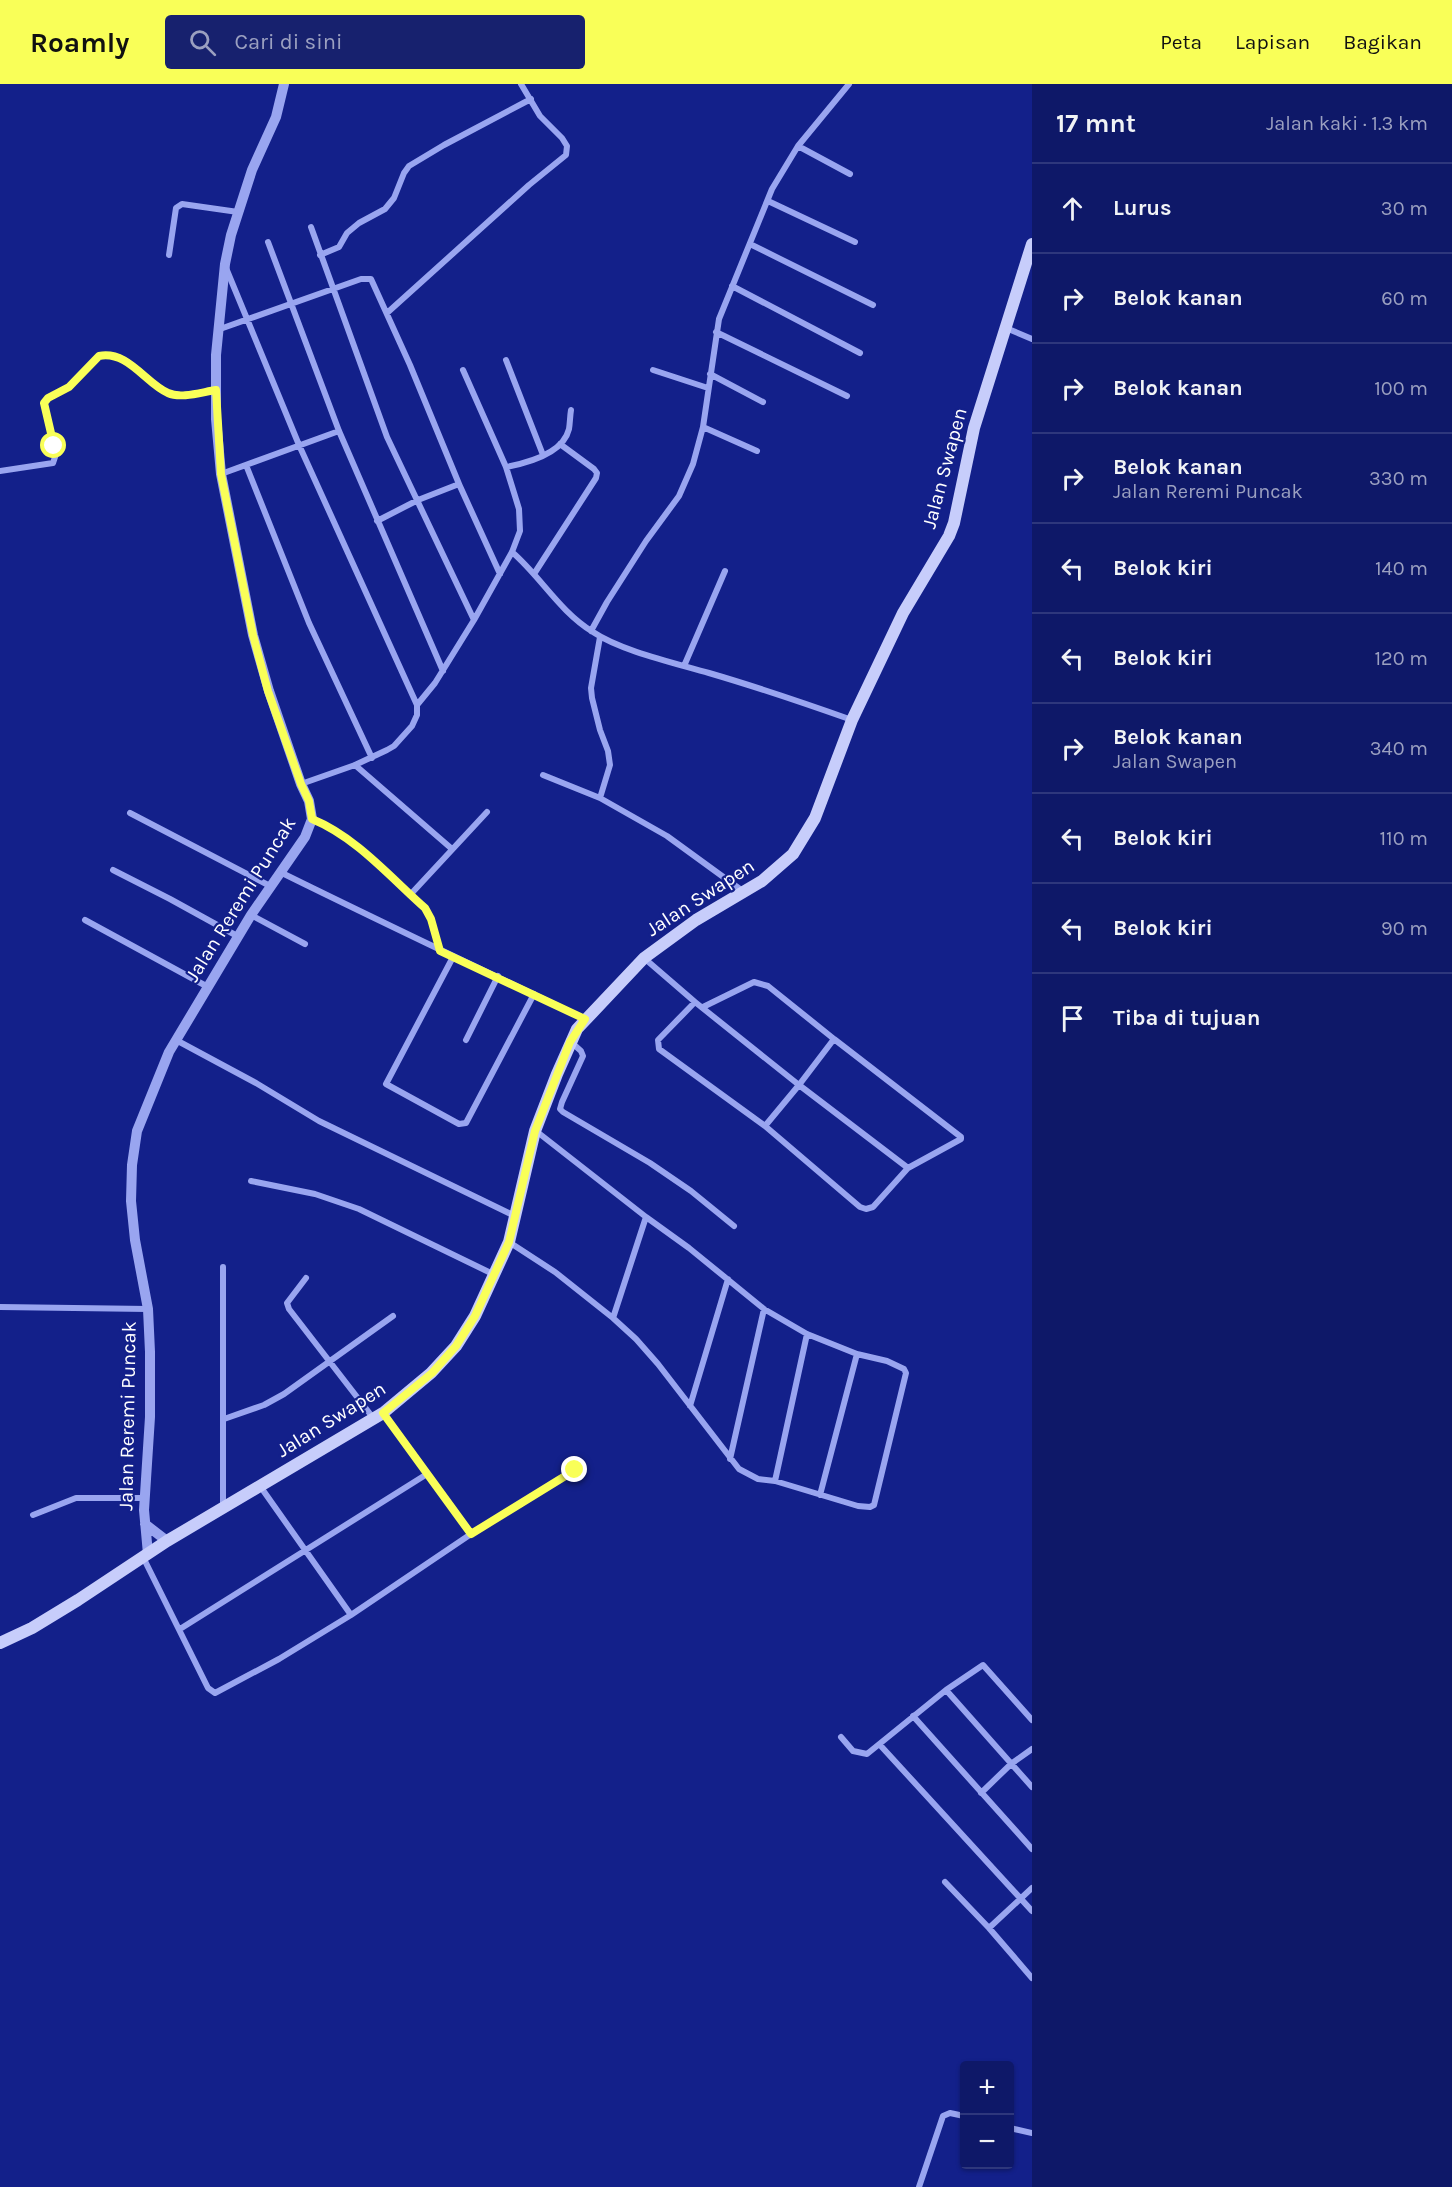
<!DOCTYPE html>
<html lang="id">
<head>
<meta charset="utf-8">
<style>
  :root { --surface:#0e1868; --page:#17216e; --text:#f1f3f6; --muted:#9ba0c0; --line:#2e377c; --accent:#f9ff58 }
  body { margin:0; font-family:Karla,sans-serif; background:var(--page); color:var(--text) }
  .controls { position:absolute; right:18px; bottom:18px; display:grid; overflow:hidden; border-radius:6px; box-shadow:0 2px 4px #0004 }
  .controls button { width:54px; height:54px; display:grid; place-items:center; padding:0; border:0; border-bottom:2px solid var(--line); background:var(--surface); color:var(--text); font:30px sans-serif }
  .stop { position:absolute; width:18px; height:18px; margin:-14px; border:4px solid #f9ff58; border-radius:50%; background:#fff }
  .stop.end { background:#f9ff58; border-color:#fff; box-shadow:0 2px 6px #0008 }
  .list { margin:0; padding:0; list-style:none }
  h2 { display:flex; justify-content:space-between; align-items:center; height:78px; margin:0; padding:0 24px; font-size:26px }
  h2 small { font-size:20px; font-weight:400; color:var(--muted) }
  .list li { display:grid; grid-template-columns:39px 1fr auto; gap:18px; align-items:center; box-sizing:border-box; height:90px; padding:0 24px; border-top:2px solid var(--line) }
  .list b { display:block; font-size:22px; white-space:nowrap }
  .list p { margin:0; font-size:20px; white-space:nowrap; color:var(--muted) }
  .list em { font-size:20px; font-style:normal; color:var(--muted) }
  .icon { flex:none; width:33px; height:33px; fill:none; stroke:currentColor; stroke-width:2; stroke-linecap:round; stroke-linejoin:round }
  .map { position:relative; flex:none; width:1032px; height:2103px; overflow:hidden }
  header { display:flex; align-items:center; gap:36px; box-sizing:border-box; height:84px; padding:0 30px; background:var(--accent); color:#111 }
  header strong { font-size:28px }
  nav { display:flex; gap:33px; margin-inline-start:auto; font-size:21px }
  .search { width:420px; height:54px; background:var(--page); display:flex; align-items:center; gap:15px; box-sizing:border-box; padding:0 21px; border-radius:6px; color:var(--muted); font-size:22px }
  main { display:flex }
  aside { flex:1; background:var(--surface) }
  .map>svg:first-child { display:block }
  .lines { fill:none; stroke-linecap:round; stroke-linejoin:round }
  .minor { stroke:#99a5f0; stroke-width:6 }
  .tertiary { stroke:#99a5f0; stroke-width:10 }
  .secondary { stroke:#c7cdfb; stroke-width:12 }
  .route { stroke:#f9ff58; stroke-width:8 }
  .labels { text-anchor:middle; stroke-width:4.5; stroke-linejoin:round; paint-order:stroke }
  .street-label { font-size:20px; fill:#fff; stroke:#13208a }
</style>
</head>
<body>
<header>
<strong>Roamly</strong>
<div class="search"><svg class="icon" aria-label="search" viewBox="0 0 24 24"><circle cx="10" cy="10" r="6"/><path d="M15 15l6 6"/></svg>Cari di sini</div>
<nav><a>Peta</a><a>Lapisan</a><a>Bagikan</a></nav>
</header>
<main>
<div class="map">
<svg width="1032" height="2103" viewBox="0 0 1032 2103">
  <rect width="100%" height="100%" fill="#13208a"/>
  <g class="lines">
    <path class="minor" d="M798,62L850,90
      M768,117L855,158
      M311,143L387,353L474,536
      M268,158L339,347L443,587
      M750,160L873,221
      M169,171L176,124L182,120L238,128
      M320,171L339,163L347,149L359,139L385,125L394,114L404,89L409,82L444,61L531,15
      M226,184L299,361L417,621
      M732,202L860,269
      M387,229L529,101L566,71L567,62L562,54L540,32L521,0
      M1006,244L1032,255
      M220,245L361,195H371L410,281L459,400
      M716,248L847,312
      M506,276L543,371
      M463,286L506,383
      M653,286L708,304
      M710,290L763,318
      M703,343L757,367
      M246,381L309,539L372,674
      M0,387L53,379L56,370L44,319L48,314L69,303L99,272C128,265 146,300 169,309C181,314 202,308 216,306
      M221,390L339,347
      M377,437L418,416L459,400L500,490
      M512,468C541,493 559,527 593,548C621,567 675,579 709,589C757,603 804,619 852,636
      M534,490L596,394L597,389L594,385L560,360
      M591,547L607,518L646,457L679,412L693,380L703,343L719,235L772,105L798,62L849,0
      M684,582L725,487
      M355,681L452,765
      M543,691L600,714L667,752L744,808
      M301,700L355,681L387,666L394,662L412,642L417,631V621L435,599L474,536L512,468L520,447L519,425L506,383C527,379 563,370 569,345C570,339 570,332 571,326
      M600,714L610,681L608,667L600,646L592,614L591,604L600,553
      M130,729L270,802
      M312,735C356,753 390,793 425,824L431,835L440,867
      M113,786L170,815L239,853
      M280,788C381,838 483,886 585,935
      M410,811L487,728
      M251,831L305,860
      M85,836L208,903
      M453,873L386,1000L459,1040L466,1039L534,910
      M644,874L695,918
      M703,923L754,898L768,902L834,955L799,1001L908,1084L873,1123L866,1125L860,1123L765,1042L659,965L658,956L695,918L799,1001L765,1042
      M834,955L961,1053V1055L908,1084
      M176,956L256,999L319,1037L515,1132
      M466,956L498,892
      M571,958L581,967L583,972L562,1018L560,1025L563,1028L650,1079L691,1107L734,1142
      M251,1097L315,1110L359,1125L495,1191
      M509,1158L555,1188L613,1234L636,1255L658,1280L739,1385L758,1395L775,1397L858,1422L870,1423L874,1421L906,1289L904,1285L887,1277L857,1270L807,1250L764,1225L689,1164L646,1133L536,1047
      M223,1183V1422
      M306,1194L287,1219L289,1225L374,1335
      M0,1223L148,1225
      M613,1234L646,1133
      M690,1322L728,1195
      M383,1329L471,1450
      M224,1335L264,1321L284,1310L393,1232
      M730,1375L764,1225
      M775,1397L807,1250
      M260,1402L351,1531
      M820,1411L857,1270
      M33,1431L76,1414H144
      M143,1473L208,1604L215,1609L279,1575L351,1531L471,1450L575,1386
      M180,1545L427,1390
      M946,1606L1032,1703
      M913,1632L1032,1765
      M841,1653L853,1667L867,1670L946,1606L983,1581L1032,1636
      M880,1661L1032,1827
      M981,1709L1011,1680L1032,1665
      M945,1798L989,1844L1032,1804
      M989,1844L1032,1894
      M1010,2044L1032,2049
      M919,2103L943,2032L950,2029L964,2032"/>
    <path class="tertiary" d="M145,1440L167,1457
      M148,1470L144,1426L150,1333V1268L148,1225L135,1156L131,1117L132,1081L137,1047L169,968L251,831L305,753L312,735L309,717L301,700L269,607L253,551L221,390L216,335V271L225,180L231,151L252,86L276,33L284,0"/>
    <path class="secondary" d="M0,1559L32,1544L78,1516L167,1457L383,1329L431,1289L456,1262L475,1232L509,1158L535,1047L557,990L577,945L644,874L696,836L762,797L793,770L815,734L852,636L903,529L949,452L954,439L974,344L1032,160"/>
  </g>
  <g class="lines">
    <path class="route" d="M54,362L44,319L48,314L69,303L99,272C128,266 146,300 168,309C181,315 202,308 216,306L221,390L253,551L268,607L301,700L309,717L312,735C356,753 390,793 425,824L431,835L440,867L585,935L570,958L535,1047L509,1158L475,1232L456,1262L432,1289L383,1329L471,1450L575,1386"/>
  </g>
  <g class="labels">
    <g class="street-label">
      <text transform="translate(944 384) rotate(-75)" y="7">Jalan Swapen</text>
      <text transform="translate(700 813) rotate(-33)" y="7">Jalan Swapen</text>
      <text transform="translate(240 815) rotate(-58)" y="7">Jalan Reremi Puncak</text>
      <text transform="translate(127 1332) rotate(-89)" y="7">Jalan Reremi Puncak</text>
      <text transform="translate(331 1335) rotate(-32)" y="7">Jalan Swapen</text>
    </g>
  </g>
</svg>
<div class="controls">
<button>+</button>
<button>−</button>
</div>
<div class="stop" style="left:54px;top:362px"></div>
<div class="stop end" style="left:575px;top:1386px"></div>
</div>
<aside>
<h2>17 mnt<small>Jalan kaki · 1.3 km</small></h2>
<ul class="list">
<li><svg class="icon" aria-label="ahead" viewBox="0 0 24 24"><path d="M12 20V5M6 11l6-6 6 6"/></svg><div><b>Lurus</b></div><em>30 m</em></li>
<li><svg class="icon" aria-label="right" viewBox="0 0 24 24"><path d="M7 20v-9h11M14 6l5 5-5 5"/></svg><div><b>Belok kanan</b></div><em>60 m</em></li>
<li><svg class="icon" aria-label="right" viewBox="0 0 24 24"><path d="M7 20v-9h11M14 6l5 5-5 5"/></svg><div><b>Belok kanan</b></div><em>100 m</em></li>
<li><svg class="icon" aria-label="right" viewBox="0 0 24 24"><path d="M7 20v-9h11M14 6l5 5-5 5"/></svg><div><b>Belok kanan</b><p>Jalan Reremi Puncak</p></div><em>330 m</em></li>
<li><svg class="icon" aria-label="left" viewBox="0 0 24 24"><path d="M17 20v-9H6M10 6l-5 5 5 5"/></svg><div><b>Belok kiri</b></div><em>140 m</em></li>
<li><svg class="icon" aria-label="left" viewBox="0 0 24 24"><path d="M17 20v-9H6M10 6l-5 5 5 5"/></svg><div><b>Belok kiri</b></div><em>120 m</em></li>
<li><svg class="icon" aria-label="right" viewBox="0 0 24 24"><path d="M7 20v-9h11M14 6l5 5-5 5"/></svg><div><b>Belok kanan</b><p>Jalan Swapen</p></div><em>340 m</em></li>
<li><svg class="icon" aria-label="left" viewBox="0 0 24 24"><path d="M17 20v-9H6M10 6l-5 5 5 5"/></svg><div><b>Belok kiri</b></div><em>110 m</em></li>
<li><svg class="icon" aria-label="left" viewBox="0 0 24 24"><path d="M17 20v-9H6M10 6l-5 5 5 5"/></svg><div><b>Belok kiri</b></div><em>90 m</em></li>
<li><svg class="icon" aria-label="arrive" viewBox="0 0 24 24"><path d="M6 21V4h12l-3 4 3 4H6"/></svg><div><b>Tiba di tujuan</b></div></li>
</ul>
</aside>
</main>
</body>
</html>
